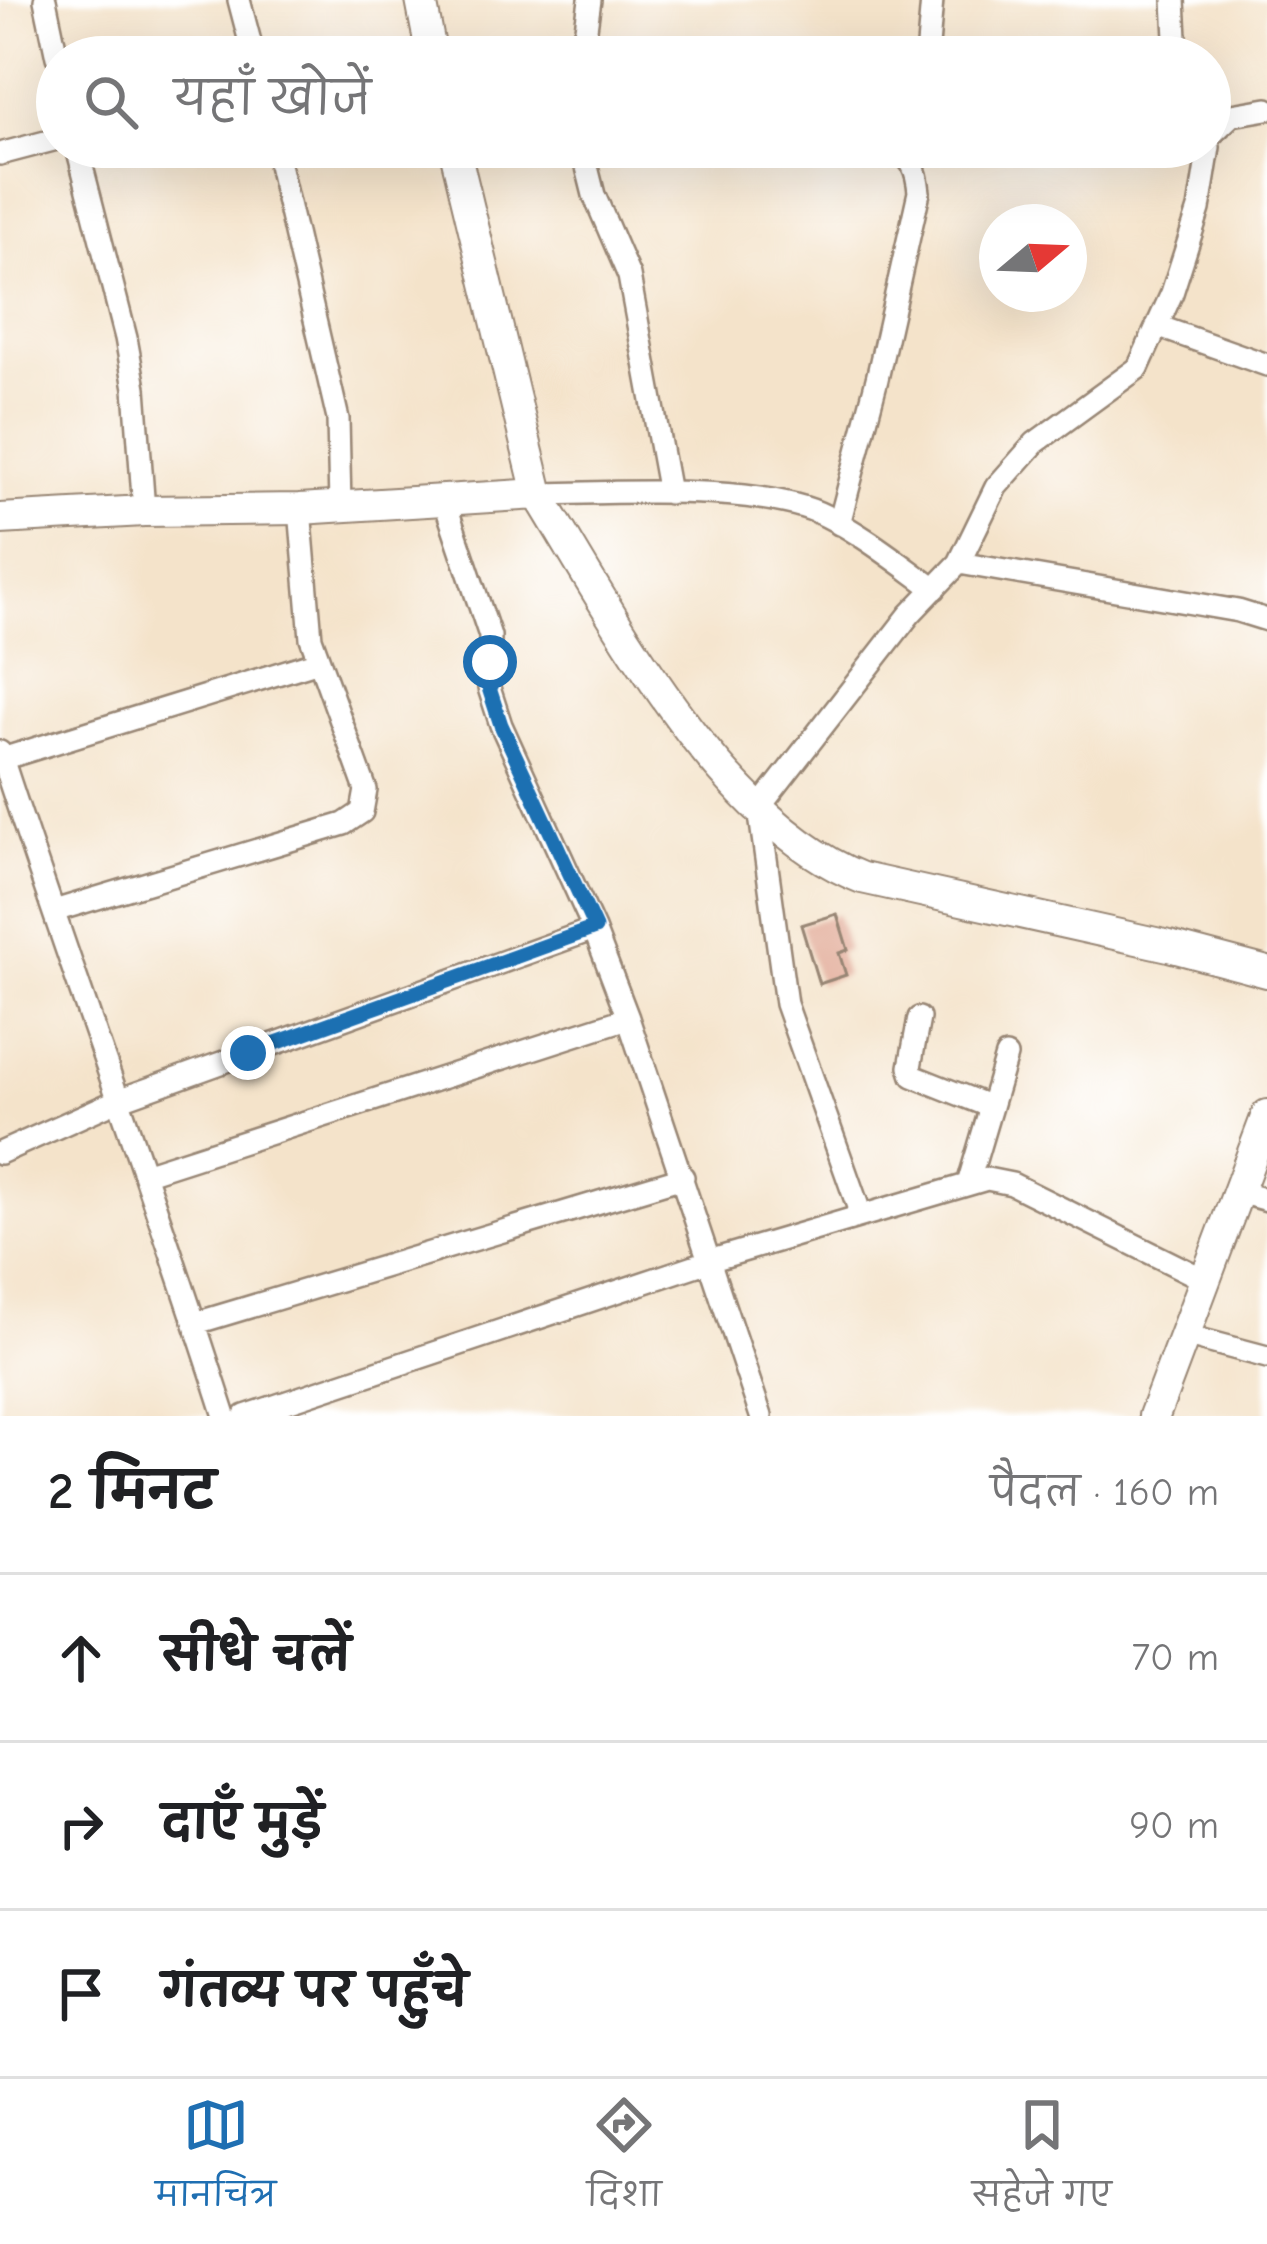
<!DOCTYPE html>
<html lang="hi">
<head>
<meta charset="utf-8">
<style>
  :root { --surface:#fff; --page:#f2f2f2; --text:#202124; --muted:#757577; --line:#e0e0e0; --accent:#1f6fb2 }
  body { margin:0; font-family:"Comic Neue","Playpen Sans Deva",sans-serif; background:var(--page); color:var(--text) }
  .compass { position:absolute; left:979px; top:204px; width:108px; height:108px; border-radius:50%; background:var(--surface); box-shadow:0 12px 48px #0002; rotate:71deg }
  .stop { position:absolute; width:36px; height:36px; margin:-27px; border:9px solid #1f6fb2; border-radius:50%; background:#fff }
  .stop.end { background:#1f6fb2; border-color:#fff; box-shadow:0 3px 12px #0008 }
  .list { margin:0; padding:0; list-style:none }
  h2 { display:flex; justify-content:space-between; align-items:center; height:156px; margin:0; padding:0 48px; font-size:51px }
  h2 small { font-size:39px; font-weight:400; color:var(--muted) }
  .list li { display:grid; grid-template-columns:78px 1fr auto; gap:36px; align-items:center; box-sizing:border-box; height:168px; padding:0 48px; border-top:3px solid var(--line) }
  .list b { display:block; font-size:45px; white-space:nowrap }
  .list em { font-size:39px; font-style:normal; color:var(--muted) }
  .icon { flex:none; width:66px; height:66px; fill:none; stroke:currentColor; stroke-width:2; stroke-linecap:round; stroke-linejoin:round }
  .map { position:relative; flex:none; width:1267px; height:1416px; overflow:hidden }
  .search { position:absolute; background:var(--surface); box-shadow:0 12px 48px #0002; left:36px; right:36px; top:36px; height:132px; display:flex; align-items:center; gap:30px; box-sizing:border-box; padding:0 42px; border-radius:66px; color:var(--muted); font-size:45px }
  .sheet { height:660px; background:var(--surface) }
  nav { display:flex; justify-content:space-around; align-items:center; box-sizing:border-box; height:168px; border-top:3px solid var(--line); background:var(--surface); font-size:33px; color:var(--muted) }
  nav a { display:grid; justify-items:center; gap:6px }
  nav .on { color:var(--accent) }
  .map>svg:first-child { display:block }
  .building { fill:#e0a691 }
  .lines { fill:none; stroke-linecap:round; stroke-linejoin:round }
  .street-casing { stroke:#988674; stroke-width:26 }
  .secondary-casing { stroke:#988674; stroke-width:34 }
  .street { stroke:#fff; stroke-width:21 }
  .secondary { stroke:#fff; stroke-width:30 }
  .route { stroke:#1f6fb2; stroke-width:15 }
</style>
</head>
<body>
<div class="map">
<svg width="1267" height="1416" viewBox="0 0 1267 1416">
  <rect width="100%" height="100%" fill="#fff"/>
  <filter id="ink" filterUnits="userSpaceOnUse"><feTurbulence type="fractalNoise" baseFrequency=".00833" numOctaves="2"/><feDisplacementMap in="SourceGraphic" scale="24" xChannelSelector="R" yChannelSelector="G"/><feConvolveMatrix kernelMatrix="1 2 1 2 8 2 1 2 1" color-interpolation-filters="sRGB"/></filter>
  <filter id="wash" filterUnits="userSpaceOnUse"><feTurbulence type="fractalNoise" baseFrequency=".004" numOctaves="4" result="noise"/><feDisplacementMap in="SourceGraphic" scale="48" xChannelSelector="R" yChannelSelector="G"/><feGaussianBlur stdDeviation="2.7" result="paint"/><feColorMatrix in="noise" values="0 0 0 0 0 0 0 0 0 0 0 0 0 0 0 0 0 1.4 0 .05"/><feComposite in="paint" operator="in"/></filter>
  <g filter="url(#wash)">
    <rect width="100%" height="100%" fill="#f4e3ca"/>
    <g id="blocks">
      <path class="building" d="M837,914L848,950L839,953L846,975L819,984L801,925Z"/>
    </g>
  </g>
  <g filter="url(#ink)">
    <use href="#blocks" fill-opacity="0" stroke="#988674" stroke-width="3"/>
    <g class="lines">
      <g class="street-casing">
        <path id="street" d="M45,0L57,57
          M239,0L254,57
          M1174,0L1177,57
          M582,48L617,57
          M582,57L590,0
          M927,57L932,0
          M1211,135L1232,115L1267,109
          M77,147L126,338L135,388L144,511
          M275,147L338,419L340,506
          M582,147L594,195L629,276L669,493
          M1168,147L1208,154
          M0,154L57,139
          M1157,326L1267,365
          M538,494C612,493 761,483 826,516C864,535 900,564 935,589
          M444,500L490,636L489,688L501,725L594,929L628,1018L761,1416
          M839,524L877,379L919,192C917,170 912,156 891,147
          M959,563L1238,611L1267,620
          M0,752C72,974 154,1193 225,1416
          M2,759L319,661
          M54,911L344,824L362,812L366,790L311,638L300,509
          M919,1018L910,1067L913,1076L991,1107
          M0,1153L118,1100L594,929
          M147,1173L628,1018
          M968,1184L1006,1056
          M1238,1192L1267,1200
          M861,1215L786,1004L759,808L910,614L959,563L996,487L1035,443L1138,368L1172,293L1199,209L1209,147
          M196,1323L683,1177
          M1184,1335L1267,1357
          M245,1416L712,1260L987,1179L1012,1184L1203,1279"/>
      </g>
      <g class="secondary-casing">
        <path id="secondary" d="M421,0L432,57
          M538,494C615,619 721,823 862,878L1169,946L1267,972
          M0,519L144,511L300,509L538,494L454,147
          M1154,1416L1267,1115"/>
      </g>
      <use href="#street" class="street"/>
      <use href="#secondary" class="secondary"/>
    </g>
  </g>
  <g class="lines" filter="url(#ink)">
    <path class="route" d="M248,1053L595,928L501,725L489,688L490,662"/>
  </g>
</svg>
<svg class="compass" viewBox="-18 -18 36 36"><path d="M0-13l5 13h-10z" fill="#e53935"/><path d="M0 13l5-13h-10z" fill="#757577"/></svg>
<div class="stop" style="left:490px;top:662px"></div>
<div class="stop end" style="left:248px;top:1053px"></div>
<div class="search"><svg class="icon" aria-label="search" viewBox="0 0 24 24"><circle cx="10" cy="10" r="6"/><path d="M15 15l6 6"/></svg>यहाँ खोजें</div>
</div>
<section class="sheet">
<h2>2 मिनट<small>पैदल · 160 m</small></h2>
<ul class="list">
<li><svg class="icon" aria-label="ahead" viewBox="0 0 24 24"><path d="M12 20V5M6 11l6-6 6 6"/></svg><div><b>सीधे चलें</b></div><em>70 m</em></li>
<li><svg class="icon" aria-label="right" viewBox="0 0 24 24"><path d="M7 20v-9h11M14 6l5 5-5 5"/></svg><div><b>दाएँ मुड़ें</b></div><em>90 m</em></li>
<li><svg class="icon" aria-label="arrive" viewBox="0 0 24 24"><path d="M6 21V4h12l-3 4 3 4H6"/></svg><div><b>गंतव्य पर पहुँचे</b></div></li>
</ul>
</section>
<nav>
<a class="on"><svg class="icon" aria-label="map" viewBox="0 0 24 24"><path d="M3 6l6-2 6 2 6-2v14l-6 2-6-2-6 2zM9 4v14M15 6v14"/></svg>मानचित्र</a>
<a><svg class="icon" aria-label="directions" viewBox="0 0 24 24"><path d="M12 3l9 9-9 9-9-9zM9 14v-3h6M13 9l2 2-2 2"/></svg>दिशा</a>
<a><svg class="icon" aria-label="saved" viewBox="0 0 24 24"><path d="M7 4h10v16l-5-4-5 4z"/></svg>सहेजे गए</a>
</nav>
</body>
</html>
